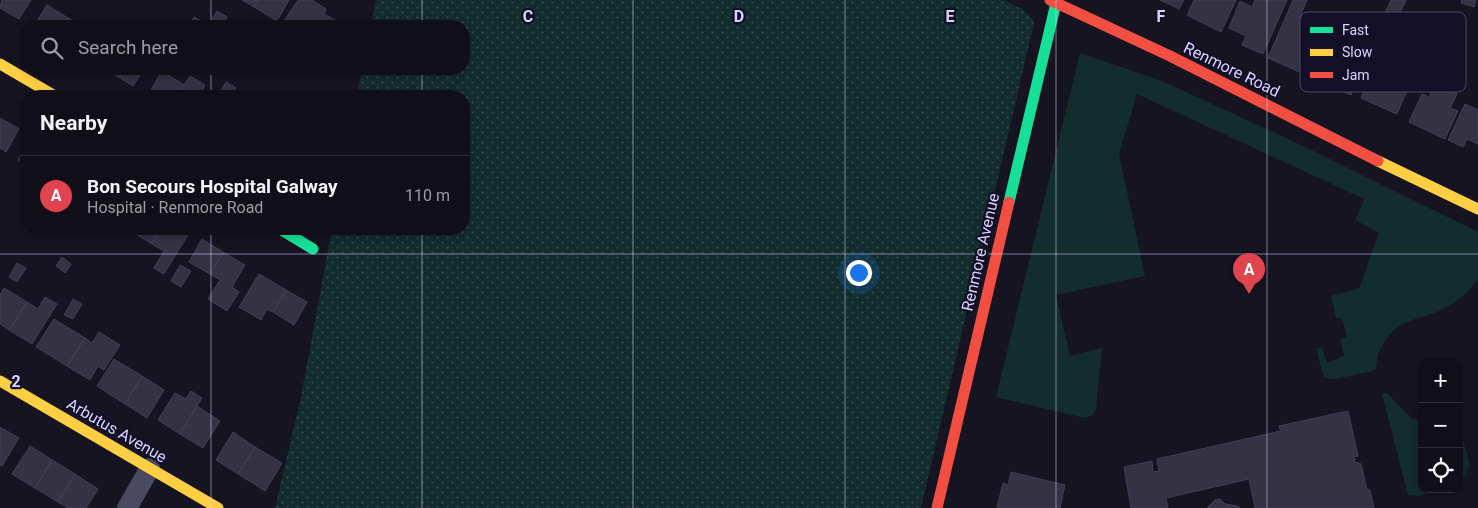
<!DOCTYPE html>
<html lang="en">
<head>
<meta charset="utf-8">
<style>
  :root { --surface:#100f19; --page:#1e1d26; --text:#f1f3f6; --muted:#9c9ca2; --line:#302f38; --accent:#9591b1 }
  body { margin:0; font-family:Roboto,sans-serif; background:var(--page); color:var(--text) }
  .controls { position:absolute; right:15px; bottom:15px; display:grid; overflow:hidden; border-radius:10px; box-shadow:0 2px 8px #0003 }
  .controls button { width:45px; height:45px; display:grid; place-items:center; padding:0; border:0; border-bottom:1px solid var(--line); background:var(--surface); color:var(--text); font:25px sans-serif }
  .you { position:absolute; left:858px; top:272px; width:18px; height:18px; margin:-12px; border:4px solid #fff; border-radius:50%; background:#1a73e8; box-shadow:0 0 0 8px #1a73e833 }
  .badge { display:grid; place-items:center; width:32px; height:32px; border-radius:50%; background:var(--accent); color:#fff; font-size:16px; font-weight:700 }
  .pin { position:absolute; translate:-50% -41px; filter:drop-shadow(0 1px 2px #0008) }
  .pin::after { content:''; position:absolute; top:26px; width:18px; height:15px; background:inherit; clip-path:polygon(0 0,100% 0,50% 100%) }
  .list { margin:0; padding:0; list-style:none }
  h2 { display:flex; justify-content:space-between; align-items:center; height:65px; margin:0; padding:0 20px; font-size:21px }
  h2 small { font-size:16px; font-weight:400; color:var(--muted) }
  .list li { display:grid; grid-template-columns:32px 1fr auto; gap:15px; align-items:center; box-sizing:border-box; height:80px; padding:0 20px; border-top:1px solid var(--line) }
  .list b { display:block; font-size:19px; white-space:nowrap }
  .list p { margin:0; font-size:16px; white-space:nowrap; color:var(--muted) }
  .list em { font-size:16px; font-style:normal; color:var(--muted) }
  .icon { flex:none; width:28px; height:28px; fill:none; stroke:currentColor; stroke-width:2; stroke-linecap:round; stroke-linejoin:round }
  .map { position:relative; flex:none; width:1478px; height:508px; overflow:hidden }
  .search { position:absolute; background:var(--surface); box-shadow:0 2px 8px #0003; left:20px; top:20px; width:450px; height:55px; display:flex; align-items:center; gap:12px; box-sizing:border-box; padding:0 18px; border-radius:20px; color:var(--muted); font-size:19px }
  .panel { position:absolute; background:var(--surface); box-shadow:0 2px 8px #0003; left:20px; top:90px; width:450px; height:145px; border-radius:20px }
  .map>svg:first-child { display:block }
  .grass { fill:#132c2d }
  .park { fill:url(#park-dots) }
  .building { fill:#343243; stroke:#433f54 }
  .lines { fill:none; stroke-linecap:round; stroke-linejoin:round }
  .street { stroke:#4a4962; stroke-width:20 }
  .fast { stroke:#16e098; stroke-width:11 }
  .slow { stroke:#ffcf43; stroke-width:11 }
  .jam { stroke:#f24e42; stroke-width:11 }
  .grid { fill:none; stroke:#d9d4ff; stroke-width:1; stroke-opacity:0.55 }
  .labels { text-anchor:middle; stroke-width:4.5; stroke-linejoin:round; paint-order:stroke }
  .street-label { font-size:16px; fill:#d9d4ff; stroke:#130f26 }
  .key { fill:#130f26; stroke:#4e4a67; stroke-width:1 }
  .key-label { font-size:14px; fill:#d9d4ff }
  .grid-label { font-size:16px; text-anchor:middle; font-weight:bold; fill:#d9d4ff; stroke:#130f26; stroke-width:4.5; stroke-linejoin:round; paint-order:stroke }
</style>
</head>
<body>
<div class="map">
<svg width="1478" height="508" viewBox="0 0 1478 508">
  <defs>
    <pattern id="park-dots" width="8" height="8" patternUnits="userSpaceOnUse" patternTransform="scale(1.25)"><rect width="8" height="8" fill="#132c2d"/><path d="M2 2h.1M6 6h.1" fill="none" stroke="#354a4c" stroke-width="1.8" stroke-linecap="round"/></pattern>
  </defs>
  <rect width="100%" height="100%" fill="#161421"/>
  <path class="grass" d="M1080,53L1162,81L1299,144L1478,232V279C1469,291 1457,303 1443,309C1417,322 1395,317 1380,350C1377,356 1377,363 1376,369L1373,371L1335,379L1326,378L1323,375L1316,348L1322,347L1327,363L1344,356L1340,339L1347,337L1342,318H1336L1331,296L1359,288L1379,233L1355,220L1364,199L1137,94L1119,154L1145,276L1056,295L1070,356L1102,348L1096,410L1093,415L1085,418L996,397Z
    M1387,393L1411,418L1422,420V489H1440L1419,496L1408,495L1382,394Z
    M1459,422L1470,466L1461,483L1459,484Z"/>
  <path class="park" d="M376,0H1004L1022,9L1032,18L1034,23L921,508H275L301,397L332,229H464V96H357L362,69H464V26H371Z"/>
  <path class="building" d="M2,0H31L19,19L0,8Z
    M242,0H257L254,7Z
    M257,0H289L277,21L254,7Z
    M298,0H312L326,9L324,14L333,19L328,26H286L282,24Z
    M1160,0H1184L1179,9Z
    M1194,0H1236L1221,32L1187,15Z
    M1255,0H1287L1263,54L1242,45L1246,36L1229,28L1240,1L1252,7Z
    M1293,0H1307L1298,21L1307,25L1304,32L1328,43L1313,78L1268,58Z
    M1391,0H1406L1379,59L1367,53Z
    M1462,0H1476L1474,7L1461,3Z
    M47,5L68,18L63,26H34Z
    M217,11L227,17L221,26H208Z
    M194,17L207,24L206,26H189Z
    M68,18L83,26H63Z
    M333,19L346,26H328Z
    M1328,43L1367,60L1351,95L1313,78Z
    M104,69H115L112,73Z
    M115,69H144L133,86L112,73Z
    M162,71L184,85L177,96L148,95Z
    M1373,71L1409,86L1397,114L1361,98Z
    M190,76L205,85L200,94L203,96H177Z
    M226,82L236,88L231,96H218Z
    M1435,84L1457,94L1450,108L1458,111L1445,139L1409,122L1422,94L1429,97Z
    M1465,104L1478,110V144L1467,139L1463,147L1448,140Z
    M0,118L19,129L6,152L0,148Z
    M26,145V165L18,160Z
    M130,229H160L152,244L129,230Z
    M160,229H181L189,233L164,274L154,268L164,251L152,244Z
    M202,239L223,252L210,274L189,262Z
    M223,252L245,265L232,287L239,292L227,311L208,299L220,280L210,274Z
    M62,257L71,264L65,273L56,266Z
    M17,263L26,268L17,282L9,277Z
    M180,265L191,271L181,287L171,281Z
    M259,274L286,290L273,312L267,309L261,320L239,307Z
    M4,288L27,302L9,330L0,324V295Z
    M286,290L307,302L294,325L273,312Z
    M45,297L57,304L32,344L9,330L27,302L38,309Z
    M73,299L82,304L73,319L64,315Z
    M54,319L85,338L67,366L36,347Z
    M99,332L120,345L104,370L98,366L90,380L67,366L85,338L92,343Z
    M114,359L142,376L125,404L97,386Z
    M142,376L164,390L147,418L125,404Z
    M191,391L202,398L180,434L158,420L175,393L186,399Z
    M197,406L220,421L203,448L180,434Z
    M1348,411L1358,456L1354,457L1355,462L1361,464L1367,490H1370L1374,508H1255L1249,479L1166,498L1168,508H1131L1124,467L1152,461L1153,472L1159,471L1157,459L1281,431L1279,426Z
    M0,427L19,438L2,466L0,465Z
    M233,432L255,447L238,474L216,460Z
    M30,446L52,460L35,488L12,474Z
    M255,447L282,463L265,491L238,474Z
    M52,460L75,474L58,502L35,488Z
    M1011,472L1065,485L1060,508H997L1003,483L1008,485Z
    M75,474L98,489L86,508H68L58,502Z
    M1220,499L1225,504L1237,506L1240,508H1207L1215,500Z"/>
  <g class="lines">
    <path class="street" d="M127,508L150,468"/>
    <path class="fast" d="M1009,202L1056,3
      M280,229L313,249"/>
    <path class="slow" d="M0,64L55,96
      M1378,161L1478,209
      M0,381L218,508"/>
    <path class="jam" d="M1050,0L1170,56L1378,161
      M937,508L1009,202"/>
  </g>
  <path class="grid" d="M211,0V26M422,0V26M633,0V508M845,0V508M1056,0V508M1267,0V508M211,69V96M422,69V96M211,229V508M422,229V508M0,254H1478"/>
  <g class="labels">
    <g class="street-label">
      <text transform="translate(1232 69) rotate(26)" y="6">Renmore Road</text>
      <text transform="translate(980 252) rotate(-77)" y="6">Renmore Avenue</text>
      <text transform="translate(117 430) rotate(30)" y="6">Arbutus Avenue</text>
    </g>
  </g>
  <rect x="1300" y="12" width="166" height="80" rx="8" class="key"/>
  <rect x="1310" y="27" width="23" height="6" fill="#16e098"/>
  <rect x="1310" y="49" width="23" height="7" fill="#ffcf43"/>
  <rect x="1310" y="72" width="23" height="6" fill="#f24e42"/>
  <g class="key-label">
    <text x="1342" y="35">Fast</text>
    <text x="1342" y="57">Slow</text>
    <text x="1342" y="80">Jam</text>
  </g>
  <g class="grid-label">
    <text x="528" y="22">C</text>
    <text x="739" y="22">D</text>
    <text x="950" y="22">E</text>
    <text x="1161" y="22">F</text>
    <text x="16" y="387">2</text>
  </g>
</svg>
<div class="controls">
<button>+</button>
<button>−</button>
<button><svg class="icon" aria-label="locate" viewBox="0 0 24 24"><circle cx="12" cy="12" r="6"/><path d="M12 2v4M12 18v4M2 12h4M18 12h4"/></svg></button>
</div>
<div class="you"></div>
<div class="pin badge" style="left:1249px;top:294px;background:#e0444e">A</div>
<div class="search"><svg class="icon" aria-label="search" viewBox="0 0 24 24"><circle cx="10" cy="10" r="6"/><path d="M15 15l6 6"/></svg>Search here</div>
<section class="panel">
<h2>Nearby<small></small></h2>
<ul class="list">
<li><span class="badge" style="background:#e0444e">A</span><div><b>Bon Secours Hospital Galway</b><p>Hospital · Renmore Road</p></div><em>110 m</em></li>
</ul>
</section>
</div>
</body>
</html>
